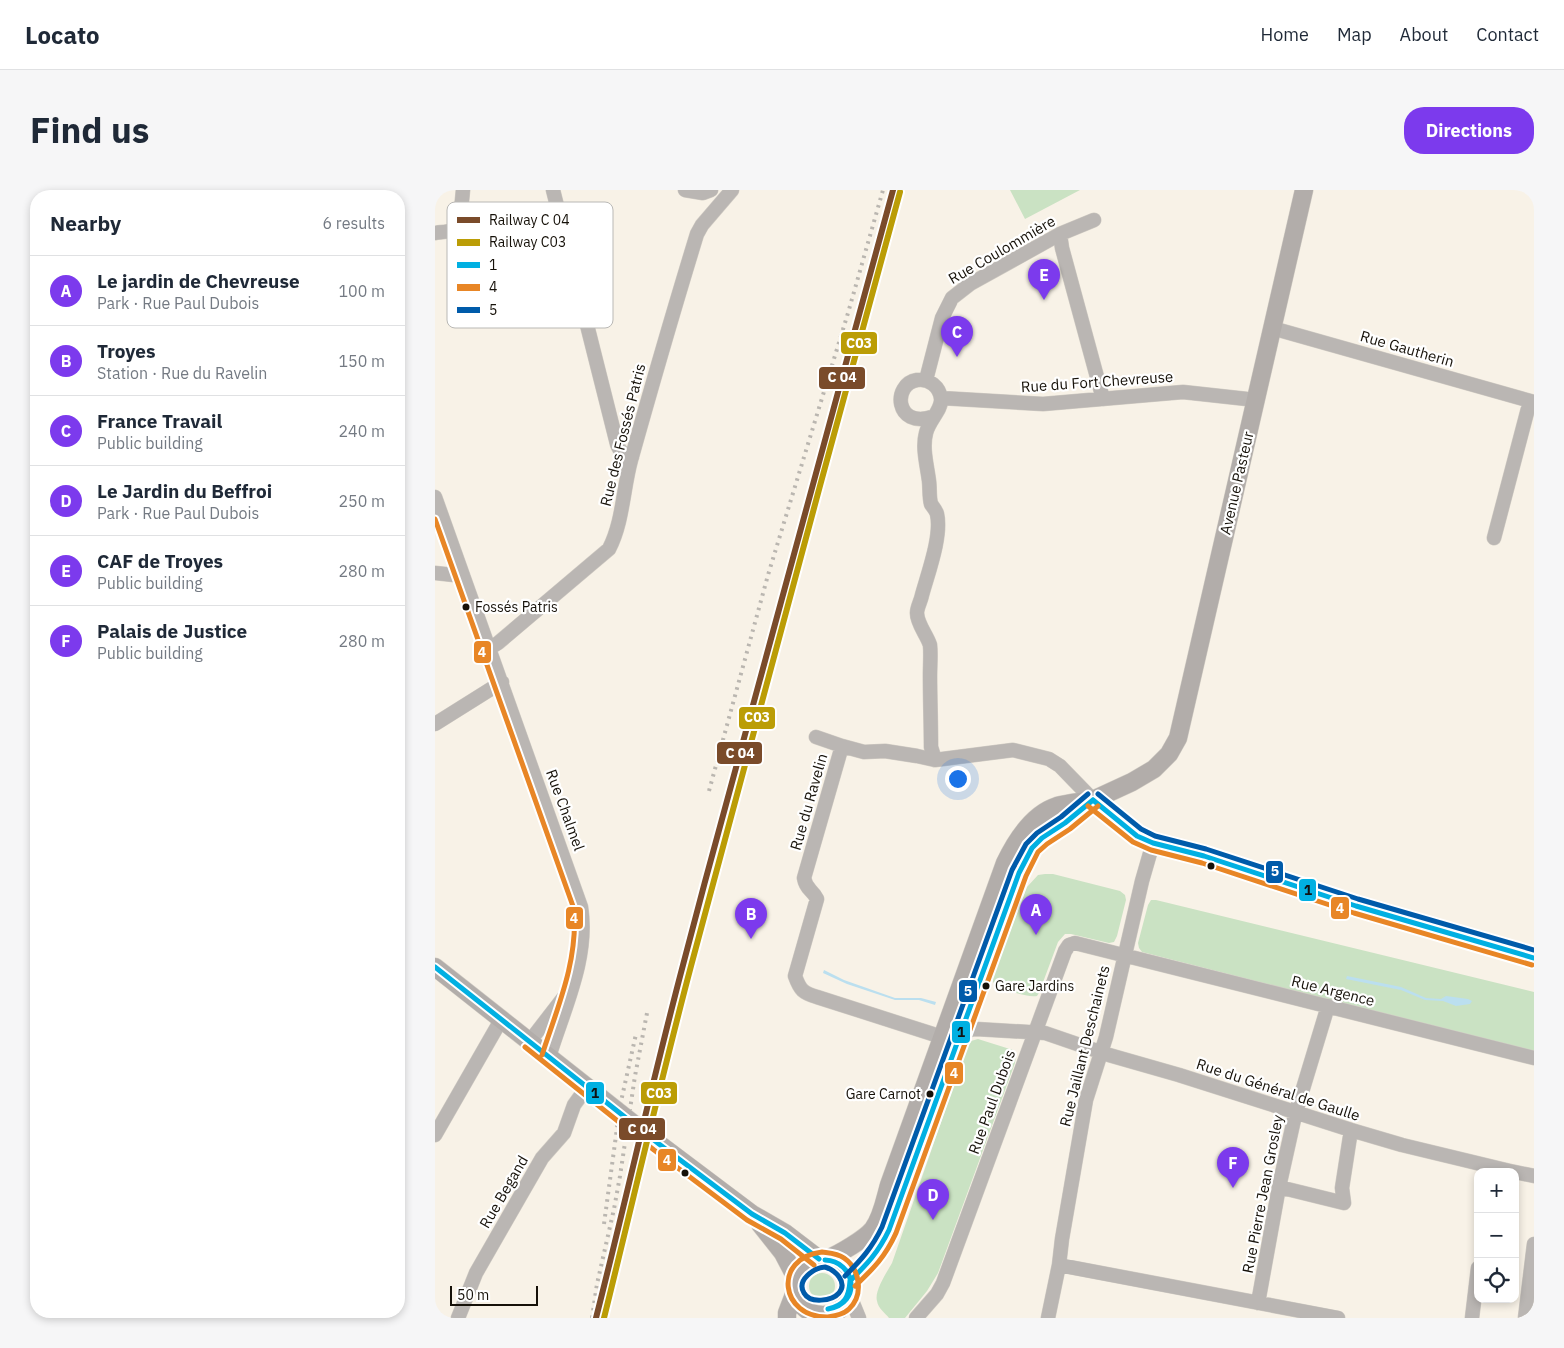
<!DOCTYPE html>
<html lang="en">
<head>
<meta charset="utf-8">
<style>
  :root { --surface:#fff; --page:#f6f6f7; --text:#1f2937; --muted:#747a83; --line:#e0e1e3; --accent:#7c3aed }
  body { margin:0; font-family:"IBM Plex Sans",sans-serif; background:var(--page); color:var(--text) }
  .controls { position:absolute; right:15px; bottom:15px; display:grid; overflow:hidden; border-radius:10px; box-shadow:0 2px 8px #0003 }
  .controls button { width:45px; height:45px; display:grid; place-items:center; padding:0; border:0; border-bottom:1px solid var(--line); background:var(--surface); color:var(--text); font:25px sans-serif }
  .scale { position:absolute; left:15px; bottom:12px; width:88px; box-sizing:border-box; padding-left:5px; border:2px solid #161109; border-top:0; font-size:14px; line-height:18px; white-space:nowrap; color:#161109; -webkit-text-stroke:4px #fff; paint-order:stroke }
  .you { position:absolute; left:522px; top:588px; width:18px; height:18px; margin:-12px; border:4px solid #fff; border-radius:50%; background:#1a73e8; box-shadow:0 0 0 8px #1a73e833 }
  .badge { display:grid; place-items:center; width:32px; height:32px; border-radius:50%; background:var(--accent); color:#fff; font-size:16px; font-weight:700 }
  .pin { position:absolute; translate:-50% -41px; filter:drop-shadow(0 1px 2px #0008) }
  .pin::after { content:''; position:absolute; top:26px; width:18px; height:15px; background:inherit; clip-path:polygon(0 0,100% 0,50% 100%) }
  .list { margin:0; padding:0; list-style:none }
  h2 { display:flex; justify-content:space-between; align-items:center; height:65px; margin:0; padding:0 20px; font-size:21px }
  h2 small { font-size:16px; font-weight:400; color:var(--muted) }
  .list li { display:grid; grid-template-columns:32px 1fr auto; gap:15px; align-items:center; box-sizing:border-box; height:70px; padding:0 20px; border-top:1px solid var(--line) }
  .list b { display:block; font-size:19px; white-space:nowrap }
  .list p { margin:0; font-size:16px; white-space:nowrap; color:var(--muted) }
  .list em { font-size:16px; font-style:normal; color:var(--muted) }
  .icon { flex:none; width:28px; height:28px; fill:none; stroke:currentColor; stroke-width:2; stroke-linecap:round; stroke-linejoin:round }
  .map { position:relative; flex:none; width:1099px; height:1128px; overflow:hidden; border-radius:20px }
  header { display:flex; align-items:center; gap:30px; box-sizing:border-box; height:70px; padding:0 25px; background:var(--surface); border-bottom:1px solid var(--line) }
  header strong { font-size:24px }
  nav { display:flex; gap:28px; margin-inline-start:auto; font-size:18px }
  .intro { display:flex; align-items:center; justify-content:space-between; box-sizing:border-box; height:120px; padding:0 30px }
  h1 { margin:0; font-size:35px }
  .button { padding:12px 22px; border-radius:20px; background:var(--accent); color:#fff; font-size:18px; font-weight:700 }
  main { display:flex; gap:30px; padding:0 30px }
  aside { flex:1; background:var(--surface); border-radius:20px; box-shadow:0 2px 8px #0003 }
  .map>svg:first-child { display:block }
  .green { fill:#cae2c3 }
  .water { fill:#bbdfef }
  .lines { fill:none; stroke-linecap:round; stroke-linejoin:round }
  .minor-casing { stroke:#d2cdc5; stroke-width:15 }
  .major-casing { stroke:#d2cdc5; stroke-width:19 }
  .minor { stroke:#bab6b3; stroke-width:14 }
  .major { stroke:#b2adaa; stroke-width:18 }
  .rail { stroke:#bab6b0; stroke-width:4; stroke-dasharray:2.5 5; stroke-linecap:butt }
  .major-bridge-casing { stroke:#d2cdc5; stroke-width:19; stroke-linecap:butt }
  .major-bridge { stroke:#b2adaa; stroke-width:18 }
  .bus-1-casing { stroke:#fff; stroke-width:9 }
  .bus-2-casing { stroke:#fff; stroke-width:9 }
  .bus-3-casing { stroke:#fff; stroke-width:9 }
  .bus-1 { stroke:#01b0e2; stroke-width:5 }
  .bus-2 { stroke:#e88626; stroke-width:5 }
  .bus-3 { stroke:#005baa; stroke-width:5 }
  .rail-1-casing { stroke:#fff; stroke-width:10 }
  .rail-2-casing { stroke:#fff; stroke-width:10 }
  .rail-1 { stroke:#7a4b2a; stroke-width:6 }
  .rail-2 { stroke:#bb9d06; stroke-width:6 }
  .bus-dot { fill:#161109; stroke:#fff; stroke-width:2 }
  .labels { text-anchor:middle; stroke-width:4.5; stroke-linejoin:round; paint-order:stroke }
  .bus-label { font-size:14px; fill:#161109; stroke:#fff; text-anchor:start }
  .street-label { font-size:15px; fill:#161109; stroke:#fff }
  .key { fill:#fff; stroke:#b9b8b5; stroke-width:1 }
  .key-label { font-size:14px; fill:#161109 }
  .line-badge { stroke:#fff; stroke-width:2 }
  .badge-label { font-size:14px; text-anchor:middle; font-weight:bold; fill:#fff }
  .pale-badge-label { font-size:14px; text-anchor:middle; font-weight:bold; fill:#111 }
</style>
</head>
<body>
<header>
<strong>Locato</strong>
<nav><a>Home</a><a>Map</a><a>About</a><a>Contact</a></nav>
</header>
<div class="intro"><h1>Find us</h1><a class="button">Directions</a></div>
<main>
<aside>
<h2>Nearby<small>6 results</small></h2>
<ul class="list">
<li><span class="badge">A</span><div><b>Le jardin de Chevreuse</b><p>Park · Rue Paul Dubois</p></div><em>100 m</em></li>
<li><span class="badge">B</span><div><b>Troyes</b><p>Station · Rue du Ravelin</p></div><em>150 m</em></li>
<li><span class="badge">C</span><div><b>France Travail</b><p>Public building</p></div><em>240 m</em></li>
<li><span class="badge">D</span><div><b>Le Jardin du Beffroi</b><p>Park · Rue Paul Dubois</p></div><em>250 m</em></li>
<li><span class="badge">E</span><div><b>CAF de Troyes</b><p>Public building</p></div><em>280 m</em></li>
<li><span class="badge">F</span><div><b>Palais de Justice</b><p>Public building</p></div><em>280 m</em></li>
</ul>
</aside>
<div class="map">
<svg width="1099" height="1128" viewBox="0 0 1099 1128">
  <rect width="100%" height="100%" fill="#f8f2e7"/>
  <path class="green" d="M575,0H645L590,29Z
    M610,684H618L685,701L690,705L691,710L682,746L679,752L674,753L636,744H630L623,752L604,803L602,806C592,808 565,799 558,792V786L592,697L603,685Z
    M716,710H721L1099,802V862L707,762L704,758L703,753L713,715Z
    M543,849L578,860L581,864L580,873L503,1083L492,1101L470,1128H454C450,1123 443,1118 442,1111C439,1101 452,1082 457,1073L533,855L536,851Z
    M374 1096a13 13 0 1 1 26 0a13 13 0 1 1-26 0Z"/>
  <path class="water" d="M389,780L409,790L460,808H486L501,812L500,815L484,810H460L412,794L388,783Z
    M912,786L966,797L991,808L1006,809L1011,806L1033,809L1037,811L1035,814L1021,816L1008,811L990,810L966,800L911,789Z"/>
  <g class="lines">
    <g class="minor-casing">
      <path id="minor" d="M118,0L182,254C185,262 188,264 197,267
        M250,0L268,3L276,0
        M0,43C6,42 15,42 19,39C26,33 27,9 28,0
        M625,44L627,58L668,209
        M837,138L1099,212
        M491,190L507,128L517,108L535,94L625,44L659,30
        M506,208L608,214L748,202L821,210
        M497,227C460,239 457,194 482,190C494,188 505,197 506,209C507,220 494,230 491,243C487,258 492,275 494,291C495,298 494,307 496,314C498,317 501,320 502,324C507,346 493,383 487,405C486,411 482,417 482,423C482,434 492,445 495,455C496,464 495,476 495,485C495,509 496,533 496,557L500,570
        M0,307L146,717C154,768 129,818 114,867
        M1059,348L1095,211
        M0,383L28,386
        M55,458L63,453L174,359C188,332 188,299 196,270C217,195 239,119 262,44L267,35L297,0
        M0,534L67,492
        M381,547L407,556
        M658,610L625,576L614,569L578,560L500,570L482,566L450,561L429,562L407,556L369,688C371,700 377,699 382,709L360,786C365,800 368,803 382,807L507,847C519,847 529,840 541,839L610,843L674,865L744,885L916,940L967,955L1079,982
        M95,851L129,807
        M0,945L66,830
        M1080,982L1099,986
        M844,997L909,1013L907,998L916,940
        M624,1075L903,1128
        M415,1106L424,1128
        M823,1113L844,997L860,925L893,816
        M393,1125L394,1128
        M23,1128L41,1083L107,968L129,943L139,915L152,897
        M481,1128L502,1104L508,1093L630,761L634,755L640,753L1099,868
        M613,1128L624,1075L627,1049L651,910L671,847L707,691L718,653
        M1037,1128L1043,1078
        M1090,1128L1099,1054"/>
    </g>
    <g class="major-casing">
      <path id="major" d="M658,610L682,629L691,638L702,646L718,653L769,666L921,716L1099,768
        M0,777L152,897
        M224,954L317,1024L350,1043L384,1069
        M325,1034L348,1063L361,1088
        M360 1097a28 28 0 1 1 56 0a28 28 0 1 1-56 0Z
        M392,1069C404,1064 430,1049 438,1039C447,1027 450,1009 454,995L570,673C581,650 597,624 622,616C633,613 646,612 657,610
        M415,1091L435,1071L446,1057L454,1040L488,949L535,817L584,683L597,658L607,648L630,633L658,610L697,592L719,579L734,564L743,548L869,0
        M352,1128V1123L360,1102"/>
    </g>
    <use href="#minor" class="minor"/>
    <use href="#major" class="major"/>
    <path class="rail" d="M274,601L333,385L413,123L448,0
      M169,1034L185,916L201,844
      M157,1128L162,1094L179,1019L185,986L200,886L212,823"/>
    <g class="major-bridge-casing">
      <path id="major-bridge" d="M152,897L224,954"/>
    </g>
    <use href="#major-bridge" class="major-bridge"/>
    <g class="bus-1-casing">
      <path id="bus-1" d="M658,610L702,646L718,653L769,666L921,716L1099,768
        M0,777L224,954L317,1024L350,1043L384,1069
        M390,1070C420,1071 428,1113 393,1119
        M415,1091C432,1074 443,1063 454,1040L584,683L597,658L607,648L630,633L658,610
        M393,1119C410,1115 414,1107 415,1091"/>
    </g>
    <g class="bus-2-casing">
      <path id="bus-2" d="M0,329L139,719C143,771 123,816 107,865
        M653,616L698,652L716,660L767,673L919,723L1097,775
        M90,857L219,960L312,1030L346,1049L379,1075
        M387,1062C394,1063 402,1063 409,1068C425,1079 429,1105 414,1119C409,1124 400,1126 393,1127C345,1128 337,1068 387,1062Z
        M420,1096C439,1078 450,1067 461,1043L591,686L603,662L612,654L635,639L663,616"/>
    </g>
    <g class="bus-3-casing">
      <path id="bus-3" d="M663,604L706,639L720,646L771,659L923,709L1099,760
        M390,1077C400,1080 413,1092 404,1103C397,1111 375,1114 369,1103C361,1090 379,1078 390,1077Z
        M410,1086C426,1070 437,1058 447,1037L577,680L591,654L602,643L626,627L653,604"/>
    </g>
    <use href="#bus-1" class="bus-1"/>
    <use href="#bus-2" class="bus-2"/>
    <use href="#bus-3" class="bus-3"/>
    <g class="rail-1-casing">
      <path id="rail-1" d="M161,1128C191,1010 217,892 248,775C316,516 388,258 458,0"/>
    </g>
    <g class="rail-2-casing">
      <path id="rail-2" d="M169,1128C198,1011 225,893 256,776C324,517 395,260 465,2"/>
    </g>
    <use href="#rail-1" class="rail-1"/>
    <use href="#rail-2" class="rail-2"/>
  </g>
  <g class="bus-dot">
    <circle cx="31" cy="417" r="4.5"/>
    <circle cx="776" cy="676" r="4.5"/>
    <circle cx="551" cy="796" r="4.5"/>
    <circle cx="495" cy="904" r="4.5"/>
    <circle cx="250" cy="983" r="4.5"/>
  </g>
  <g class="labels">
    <g class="bus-label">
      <text x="40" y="422">Fossés Patris</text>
      <text x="560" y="801">Gare Jardins</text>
      <text x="486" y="909" text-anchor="end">Gare Carnot</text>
    </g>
    <g class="street-label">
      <text transform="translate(567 60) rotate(-30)" y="5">Rue Coulommière</text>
      <text transform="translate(972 159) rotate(16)" y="5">Rue Gautherin</text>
      <text transform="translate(662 192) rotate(-4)" y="5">Rue du Fort Chevreuse</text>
      <text transform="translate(188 245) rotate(-76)" y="5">Rue des Fossés Patris</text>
      <text transform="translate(802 293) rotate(-77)" y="5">Avenue Pasteur</text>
      <text transform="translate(374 612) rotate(-74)" y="5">Rue du Ravelin</text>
      <text transform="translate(130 620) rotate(70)" y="5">Rue Chalmel</text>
      <text transform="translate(898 801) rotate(14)" y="5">Rue Argence</text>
      <text transform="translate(650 856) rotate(-76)" y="5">Rue Jaillant Deschainets</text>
      <text transform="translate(843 900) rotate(18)" y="5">Rue du Général de Gaulle</text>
      <text transform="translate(557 912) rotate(-70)" y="5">Rue Paul Dubois</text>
      <text transform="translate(69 1002) rotate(-60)" y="5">Rue Begand</text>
      <text transform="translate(828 1004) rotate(-79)" y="5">Rue Pierre Jean Grosley</text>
    </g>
  </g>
  <rect x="12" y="12" width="166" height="126" rx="8" class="key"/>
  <rect x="22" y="27" width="23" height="6" fill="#7a4b2a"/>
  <rect x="22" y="49" width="23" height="7" fill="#bb9d06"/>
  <rect x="22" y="72" width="23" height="6" fill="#01b0e2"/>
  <rect x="22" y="94" width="23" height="7" fill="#e88626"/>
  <rect x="22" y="117" width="23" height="6" fill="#005baa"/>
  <g class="key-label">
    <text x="54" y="35">Railway C 04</text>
    <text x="54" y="57">Railway C03</text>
    <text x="54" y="80">1</text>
    <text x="54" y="102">4</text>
    <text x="54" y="125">5</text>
  </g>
  <g class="line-badge">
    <rect x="405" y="141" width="38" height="24" rx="5" fill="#bb9d06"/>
    <rect x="383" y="176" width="48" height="24" rx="5" fill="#7a4b2a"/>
    <rect x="38" y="450" width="19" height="24" rx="5" fill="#e88626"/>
    <rect x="303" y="516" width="38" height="24" rx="5" fill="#bb9d06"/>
    <rect x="281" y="551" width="47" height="24" rx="5" fill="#7a4b2a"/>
    <rect x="830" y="670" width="19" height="24" rx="5" fill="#005baa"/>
    <rect x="863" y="688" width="19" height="24" rx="5" fill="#01b0e2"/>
    <rect x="895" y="706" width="20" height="24" rx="5" fill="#e88626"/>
    <rect x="130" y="716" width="19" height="24" rx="5" fill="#e88626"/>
    <rect x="523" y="789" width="20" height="24" rx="5" fill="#005baa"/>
    <rect x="516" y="830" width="20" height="24" rx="5" fill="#01b0e2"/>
    <rect x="509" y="871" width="20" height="24" rx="5" fill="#e88626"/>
    <rect x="205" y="891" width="38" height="24" rx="5" fill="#bb9d06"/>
    <rect x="150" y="891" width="20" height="24" rx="5" fill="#01b0e2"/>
    <rect x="183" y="927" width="48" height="24" rx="5" fill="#7a4b2a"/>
    <rect x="222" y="958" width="20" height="24" rx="5" fill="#e88626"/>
  </g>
  <g class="badge-label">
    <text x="424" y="158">C03</text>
    <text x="407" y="192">C 04</text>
    <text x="47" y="467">4</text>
    <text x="322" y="532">C03</text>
    <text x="305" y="568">C 04</text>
    <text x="840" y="686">5</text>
    <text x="905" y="723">4</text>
    <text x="139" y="733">4</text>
    <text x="533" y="806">5</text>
    <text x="519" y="888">4</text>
    <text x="224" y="908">C03</text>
    <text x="207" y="944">C 04</text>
    <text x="232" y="975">4</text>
  </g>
  <g class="pale-badge-label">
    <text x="873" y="705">1</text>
    <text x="526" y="847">1</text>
    <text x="160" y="908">1</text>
  </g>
</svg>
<div class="controls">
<button>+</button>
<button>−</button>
<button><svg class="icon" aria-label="locate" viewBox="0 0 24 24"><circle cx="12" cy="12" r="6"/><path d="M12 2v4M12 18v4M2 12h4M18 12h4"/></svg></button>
</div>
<div class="scale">50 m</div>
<div class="you"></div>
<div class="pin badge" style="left:601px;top:745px">A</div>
<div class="pin badge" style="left:316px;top:749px">B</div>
<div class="pin badge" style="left:522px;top:167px">C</div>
<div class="pin badge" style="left:498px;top:1030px">D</div>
<div class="pin badge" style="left:609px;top:110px">E</div>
<div class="pin badge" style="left:798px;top:998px">F</div>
</div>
</main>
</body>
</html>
